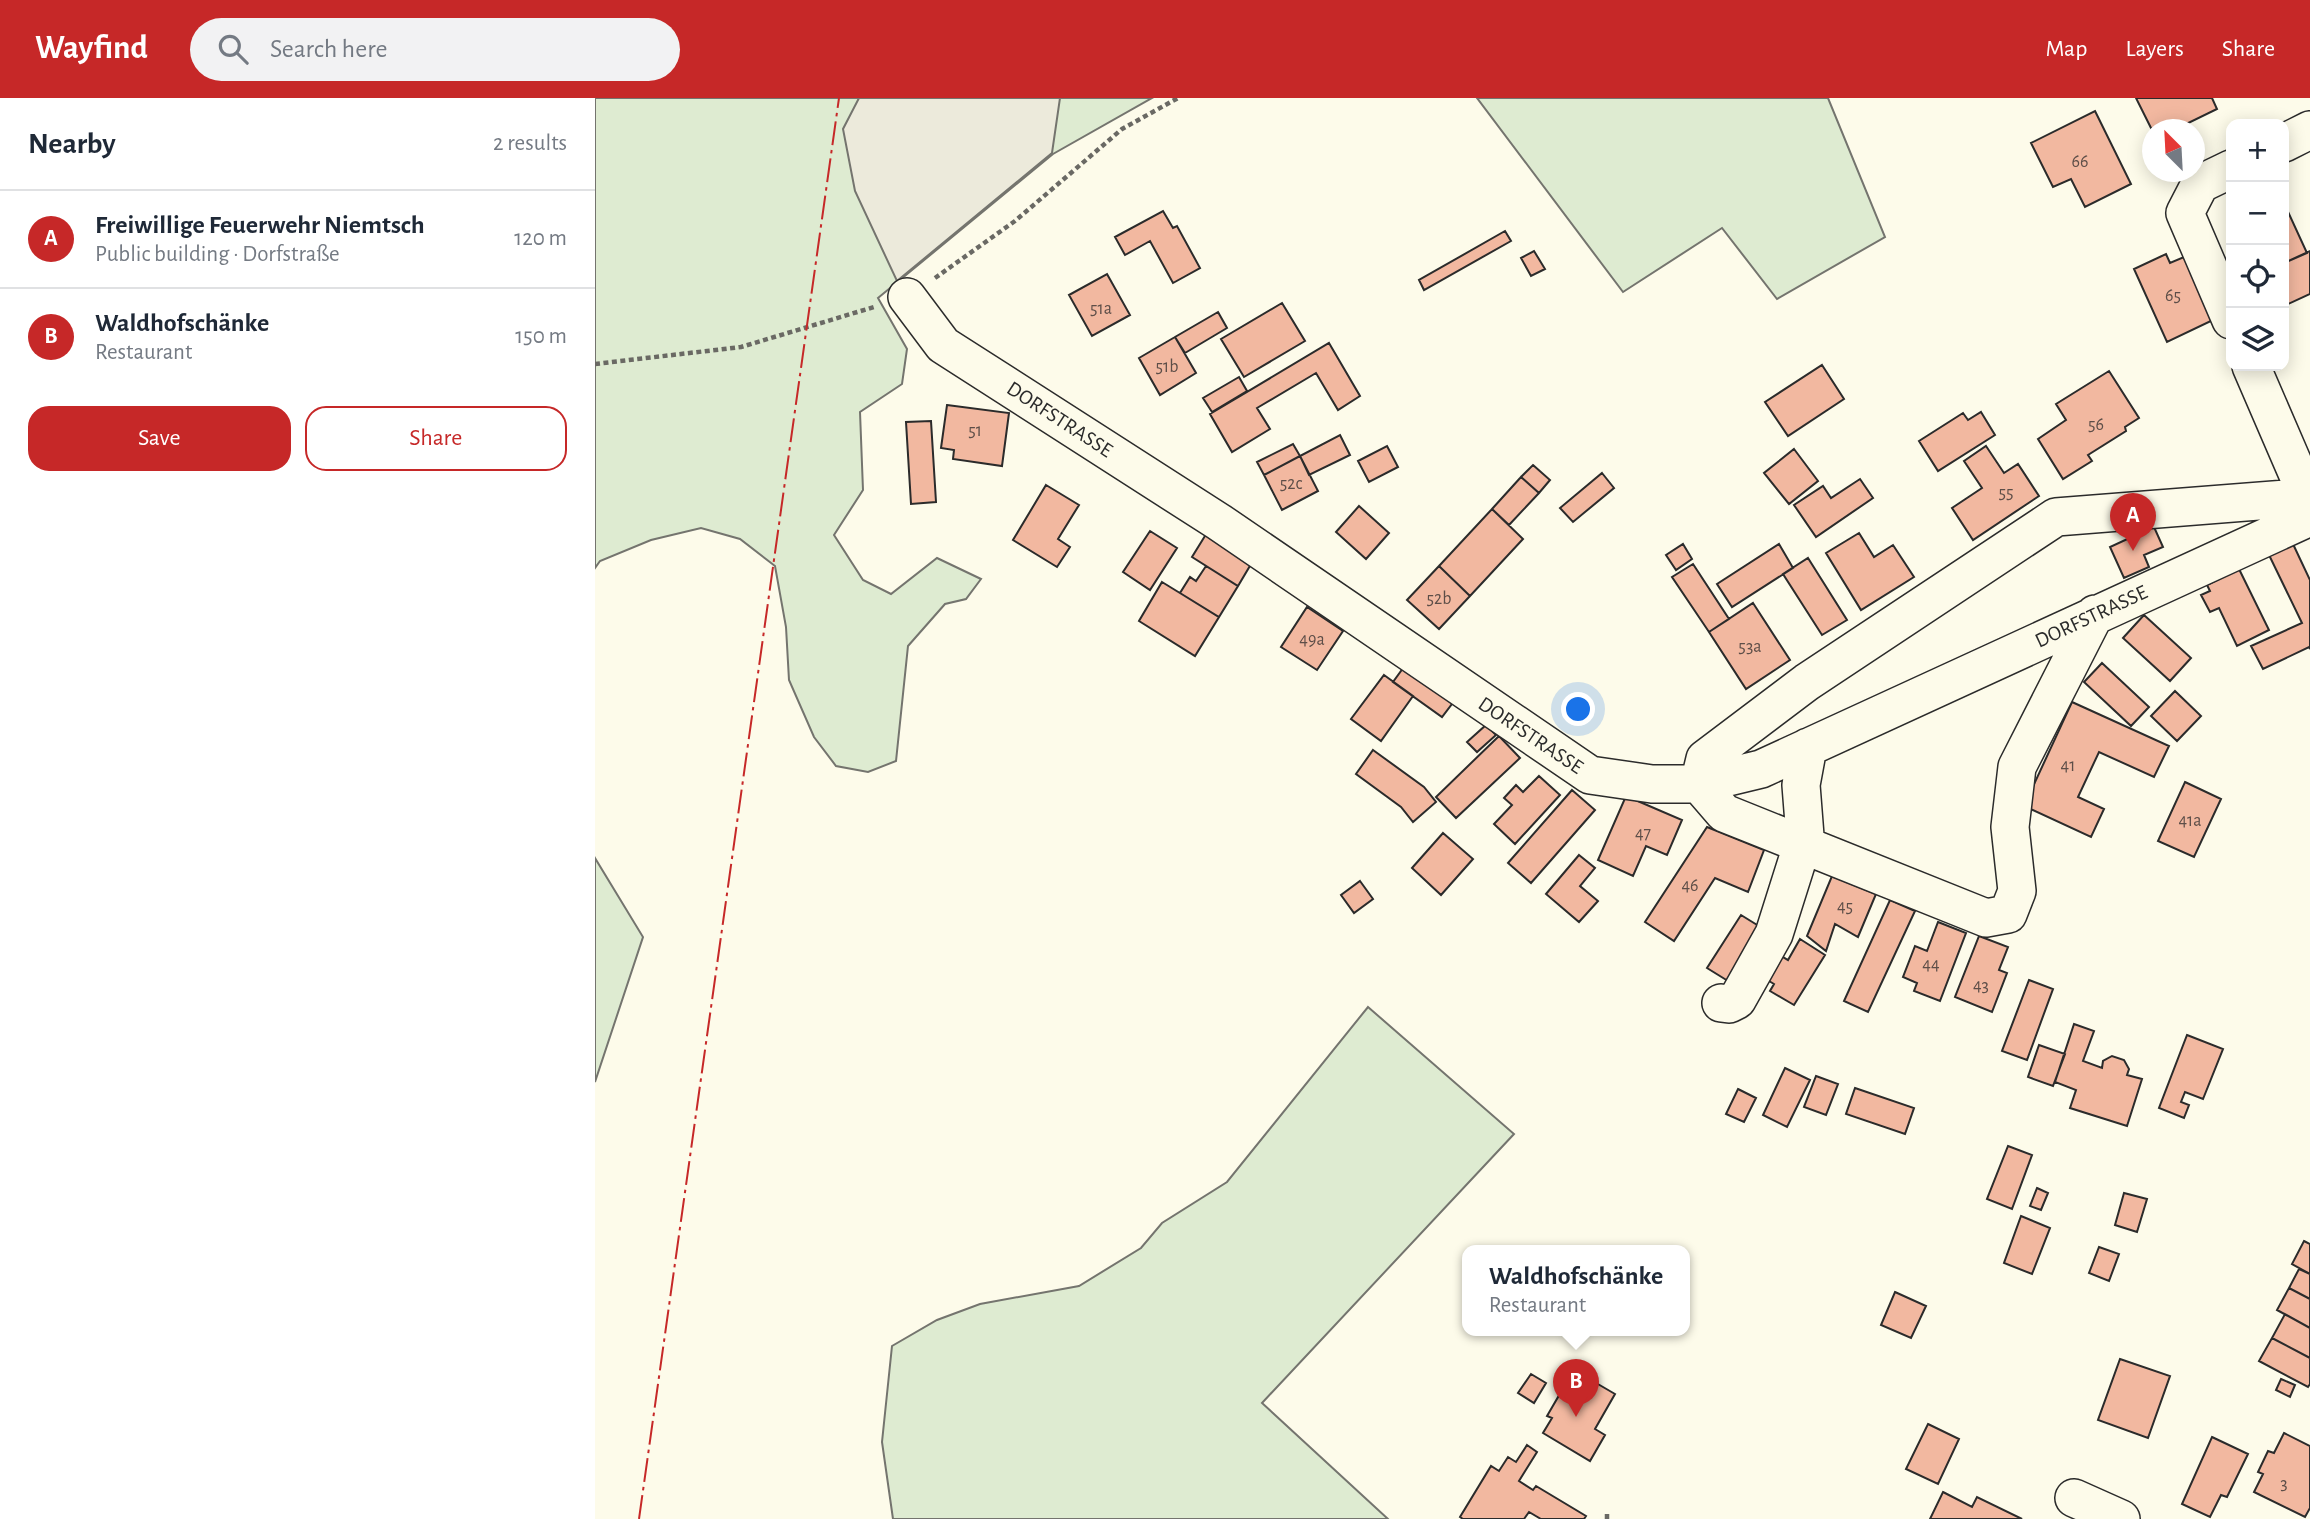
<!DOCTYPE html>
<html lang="en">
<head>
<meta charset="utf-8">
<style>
  :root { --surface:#fff; --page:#f2f2f3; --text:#1f2937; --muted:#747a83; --line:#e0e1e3; --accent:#c62828 }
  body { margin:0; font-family:"Alegreya Sans",sans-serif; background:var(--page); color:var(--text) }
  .controls { position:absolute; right:21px; top:21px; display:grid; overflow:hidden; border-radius:14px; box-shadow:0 4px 18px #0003 }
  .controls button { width:63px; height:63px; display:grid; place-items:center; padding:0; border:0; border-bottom:2px solid var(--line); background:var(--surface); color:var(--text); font:35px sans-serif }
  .compass { position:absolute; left:1547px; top:21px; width:63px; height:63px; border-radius:50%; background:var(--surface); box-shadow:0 4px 18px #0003; rotate:336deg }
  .you { position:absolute; left:984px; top:612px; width:24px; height:24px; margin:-18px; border:5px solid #fff; border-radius:50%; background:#1a73e8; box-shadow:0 0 0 10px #1a73e833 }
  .badge { display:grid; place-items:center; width:46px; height:46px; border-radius:50%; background:var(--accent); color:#fff; font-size:23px; font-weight:700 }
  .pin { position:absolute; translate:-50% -58px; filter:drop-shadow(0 2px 4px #0008) }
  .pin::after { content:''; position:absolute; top:37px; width:24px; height:21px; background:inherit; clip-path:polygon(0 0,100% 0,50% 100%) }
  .popup { position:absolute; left:867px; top:1147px; width:228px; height:91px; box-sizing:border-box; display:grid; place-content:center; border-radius:14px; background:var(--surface); filter:drop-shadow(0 2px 5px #0005); font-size:23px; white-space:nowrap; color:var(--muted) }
  .popup b { font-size:26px; color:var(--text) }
  .popup::after { content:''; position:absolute; left:50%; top:100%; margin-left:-14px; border:14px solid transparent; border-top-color:var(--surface) }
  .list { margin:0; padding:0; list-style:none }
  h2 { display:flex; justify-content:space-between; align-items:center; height:91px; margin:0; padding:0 28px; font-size:30px }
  h2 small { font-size:23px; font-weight:400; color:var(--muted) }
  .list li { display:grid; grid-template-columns:46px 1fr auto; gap:21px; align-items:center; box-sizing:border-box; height:98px; padding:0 28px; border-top:2px solid var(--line) }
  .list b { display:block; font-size:26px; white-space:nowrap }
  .list p { margin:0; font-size:23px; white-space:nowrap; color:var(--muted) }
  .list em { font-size:23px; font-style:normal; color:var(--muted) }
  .actions { display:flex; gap:14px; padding:21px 28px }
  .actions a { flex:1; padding:16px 0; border:2px solid var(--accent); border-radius:21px; text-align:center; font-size:24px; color:var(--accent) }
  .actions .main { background:var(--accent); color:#fff }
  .icon { flex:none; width:38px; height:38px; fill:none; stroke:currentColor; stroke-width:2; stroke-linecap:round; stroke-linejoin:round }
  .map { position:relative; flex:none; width:1715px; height:1421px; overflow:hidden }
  header { display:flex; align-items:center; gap:42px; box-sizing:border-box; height:98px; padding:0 35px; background:var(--accent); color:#fff }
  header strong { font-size:33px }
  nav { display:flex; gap:38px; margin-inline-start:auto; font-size:24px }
  .search { width:490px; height:63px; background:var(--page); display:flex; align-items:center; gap:18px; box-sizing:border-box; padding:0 24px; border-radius:38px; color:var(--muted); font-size:26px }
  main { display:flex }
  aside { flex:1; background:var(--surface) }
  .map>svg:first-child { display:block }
  .green { fill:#deebd1; stroke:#74746e; stroke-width:2 }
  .parking { fill:#eceadb; stroke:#74746e; stroke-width:2 }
  .building { fill:#f2b8a0; stroke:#2b2b2b; stroke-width:2 }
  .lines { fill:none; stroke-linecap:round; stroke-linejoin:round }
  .minor-casing { stroke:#2b2b2b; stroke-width:40 }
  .path { stroke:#6a6964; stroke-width:4.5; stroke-dasharray:5 3.5; stroke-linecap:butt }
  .minor { stroke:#fdfbea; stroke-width:37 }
  .power { stroke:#c62828; stroke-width:2; stroke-dasharray:24 5 3.5 5; stroke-linecap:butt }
  .labels { text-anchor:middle; stroke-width:5; stroke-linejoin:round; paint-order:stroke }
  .number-label { font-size:18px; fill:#5d4e48 }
  .street-label { font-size:21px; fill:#2b2b2b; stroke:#fdfbea }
</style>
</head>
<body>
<header>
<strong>Wayfind</strong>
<div class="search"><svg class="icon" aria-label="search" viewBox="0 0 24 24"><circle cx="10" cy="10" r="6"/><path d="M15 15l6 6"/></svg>Search here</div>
<nav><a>Map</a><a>Layers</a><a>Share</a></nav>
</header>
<main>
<aside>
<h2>Nearby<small>2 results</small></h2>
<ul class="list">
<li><span class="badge">A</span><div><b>Freiwillige Feuerwehr Niemtsch</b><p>Public building · Dorfstraße</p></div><em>120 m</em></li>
<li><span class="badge">B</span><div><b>Waldhofschänke</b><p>Restaurant</p></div><em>150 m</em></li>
</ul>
<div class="actions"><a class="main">Save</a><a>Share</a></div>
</aside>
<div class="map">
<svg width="1715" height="1421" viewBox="0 0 1715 1421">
  <rect width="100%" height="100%" fill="#fdfbea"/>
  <path class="green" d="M0,0H557L458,56L283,200L312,251L307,286L265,314L268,392L239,437L268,482L296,496L342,460L386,481L371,501L350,506L313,548L301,663L273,674L241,668L219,639L194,582L191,529L180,468L145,441L106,430L56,442L5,463L0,470Z
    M882,0H1233L1290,139L1182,201L1127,130L1028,194Z
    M0,760L48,839L0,984Z
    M773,909L919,1036L667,1305L793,1421H298L287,1344L297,1248L342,1222L385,1206L484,1188L546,1150L567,1125L632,1084Z"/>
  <path class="parking" d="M264,0H465L457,55L302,183L260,93L248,31Z"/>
  <path class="building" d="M1541,0H1617L1622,11L1579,32H1558V34Z
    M1500,13L1536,86L1490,109L1476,81L1458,89L1436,45Z
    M1689,105L1712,155L1689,165Z
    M568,113L578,130L582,128L605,170L578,185L555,143L530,157L520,139Z
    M910,133L916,143L829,192L824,182Z
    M939,153L950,171L936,178L926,160Z
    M1715,153V196L1691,207L1689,203V165Z
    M1571,156L1575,165L1589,159L1618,222L1572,244L1539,171Z
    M512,176L535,217L497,238L474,197Z
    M687,205L710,243L649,279L626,241Z
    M623,214L632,230L590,255L580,239Z
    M580,239L601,275L565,297L544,260Z
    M734,245L765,298L743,312L721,275L662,310L675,331L637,354L615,316Z
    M1227,267L1249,301L1193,338L1170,304Z
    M1514,273L1544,320L1530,329L1531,333L1493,357L1497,363L1468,381L1443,341L1471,322L1461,306Z
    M644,279L652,293L617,314L608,300Z
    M352,307L414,315L407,368L358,361L359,352L346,350Z
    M1386,314L1400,337L1343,373L1324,343L1368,315L1373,322Z
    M336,323L341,404L316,406L311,324Z
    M745,337L755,357L714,377L705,358Z
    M698,346L705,358L669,377L662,364Z
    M792,348L803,369L774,384L763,363Z
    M1391,348L1409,375L1423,366L1444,398L1378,442L1357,410L1387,390L1369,363Z
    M1199,351L1223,383L1194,406L1169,375Z
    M705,358L723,393L687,412L669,377Z
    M938,367L955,382L944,395L926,379Z
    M1007,375L1019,390L978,424L965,410Z
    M926,379L944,395L914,427L897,411Z
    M1265,381L1278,400L1221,439L1199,407L1228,388L1236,400Z
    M451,387L484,407L463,441L475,449L462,469L418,442Z
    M764,408L794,435L771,461L741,434Z
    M897,411L928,441L875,498L844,468Z
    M1549,422L1553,431L1559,429L1568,449L1549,457L1554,469L1529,480L1515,449L1539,438L1535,428Z
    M555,433L582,450L555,492L528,474Z
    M613,433L659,461L643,488L597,459Z
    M1264,435L1279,459L1298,447L1319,479L1266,512L1231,455Z
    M1088,446L1097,461L1081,472L1071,457Z
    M1184,446L1198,470L1137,509L1122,486Z
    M1698,446L1715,482V551L1714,549L1668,571L1656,548L1707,525L1674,457Z
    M1213,460L1252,522L1227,537L1188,476Z
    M1098,466L1134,521L1114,534L1077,479Z
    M611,468L643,488L624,519L585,495L595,479L601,483Z
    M844,468L875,498L844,531L812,502Z
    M1644,471L1674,532L1642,548L1624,510L1615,514L1606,497L1615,493L1612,487Z
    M567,484L624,519L600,558L544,523Z
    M1158,505L1195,562L1151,591L1114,534Z
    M712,509L748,533L722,572L686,549Z
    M1549,517L1596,560L1575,583L1528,540Z
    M814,562L863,598L847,619L798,584Z
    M1507,565L1554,609L1536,628L1489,584Z
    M789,577L818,598L786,643L756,621Z
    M1580,593L1606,618L1582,643L1556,618Z
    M1477,604L1574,648L1559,679L1504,654L1483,699L1509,711L1496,739L1429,708Z
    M891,627L901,637L882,654L872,644Z
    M904,638L925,660L861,720L841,699Z
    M778,652L829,689L841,704L818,724L806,709L761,676Z
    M944,678L965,697L920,746L899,726L917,707L909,700L921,687L928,694Z
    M1590,684L1626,701L1599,759L1563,743Z
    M977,692L1000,712L936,785L913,765Z
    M1031,698L1087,722L1072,757L1051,748L1038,778L1003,762Z
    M1112,729L1169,752L1153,794L1120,780L1079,843L1050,824Z
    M848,735L878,761L846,797L817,770Z
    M984,757L1000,770L985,788L1003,803L984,824L951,796Z
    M1237,778L1281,796L1263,839L1240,826L1231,853L1212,838Z
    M765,783L778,801L759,815L746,797Z
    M1295,802L1320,813L1273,914L1249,903Z
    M1146,817L1167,830L1133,883L1112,870Z
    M1343,824L1371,835L1345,903L1319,893L1322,885L1308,879L1320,848L1332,853Z
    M1384,838L1413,849L1404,872L1412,875L1397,914L1360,899Z
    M1205,841L1230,857L1199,907L1175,893L1179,886L1164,877L1178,853L1193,862Z
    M1434,882L1458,891L1432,962L1407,953Z
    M1479,926L1499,933L1488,963L1507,970L1508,963L1517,958L1529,962L1534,971L1532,977L1547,981L1532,1028L1475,1010L1481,992L1460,984Z
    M1592,937L1628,951L1608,1001L1590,994L1586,1004L1594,1007L1589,1020L1564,1010Z
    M1444,947L1470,956L1458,988L1433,979Z
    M1190,970L1215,982L1192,1029L1168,1017Z
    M1221,978L1243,986L1231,1017L1209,1009Z
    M1260,990L1319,1010L1310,1036L1251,1016Z
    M1143,991L1161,1000L1149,1024L1131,1016Z
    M1413,1048L1437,1057L1417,1111L1392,1101Z
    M1442,1090L1453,1095L1446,1112L1435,1108Z
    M1529,1095L1552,1101L1542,1134L1520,1127Z
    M1426,1118L1455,1130L1437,1176L1409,1165Z
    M1709,1143L1715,1146V1176L1697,1166Z
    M1504,1149L1524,1156L1514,1183L1494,1175Z
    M1704,1171L1715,1176V1201L1694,1190Z
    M1694,1190L1715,1201V1230L1682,1212Z
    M1300,1194L1331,1208L1316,1240L1286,1227Z
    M1690,1216L1715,1230V1260L1677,1240Z
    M1677,1240L1715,1260V1286L1713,1289L1664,1263Z
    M1525,1261L1575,1278L1553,1340L1503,1322Z
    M984,1275L1020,1296L1000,1331L1010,1337L995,1363L948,1335L957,1320L952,1318L966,1294L971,1297Z
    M936,1276L951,1285L939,1305L923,1295Z
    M1686,1281L1700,1287L1695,1299L1681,1292Z
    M1333,1326L1364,1341L1343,1386L1311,1371Z
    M1689,1335L1715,1348V1410L1710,1419L1659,1394L1668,1376L1663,1374L1673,1353L1679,1355Z
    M1617,1339L1653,1356L1632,1399L1626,1397L1615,1419L1587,1406Z
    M932,1347L942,1354L924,1383L938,1392L941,1388L991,1418L989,1421H946L934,1414L929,1421H868L865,1419L896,1368L904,1373L913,1359L921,1364Z
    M1348,1394L1377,1409L1382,1399L1427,1421H1335Z"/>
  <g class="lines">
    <g class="minor-casing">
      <path id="minor" d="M1689,45L1715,32
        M1636,71L1605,86L1590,115L1636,222
        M312,199L348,247L624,424L995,677L1057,686H1104L1166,671L1715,419
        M1656,268L1713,400
        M1500,516L1422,669L1415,729L1422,793L1413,816L1391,820L1129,715L1104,686L1110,661L1212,584L1461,419L1715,399
        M1126,905L1134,906L1142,902L1179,836L1210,738L1206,687L1213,649
        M1479,1400L1526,1421"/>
    </g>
    <path class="path" d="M340,180L420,123L527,31L583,0
      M0,266L146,249L279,209
      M1012,1421V1415"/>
    <use href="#minor" class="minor"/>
    <path class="power" d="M44,1421L244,0"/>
  </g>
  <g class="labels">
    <g class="number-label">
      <text x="1485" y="69">66</text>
      <text x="1578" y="203">65</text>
      <text x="506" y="216">51a</text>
      <text x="572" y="274">51b</text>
      <text x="1501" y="332">56</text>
      <text x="380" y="338">51</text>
      <text x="696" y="391">52c</text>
      <text x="1411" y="400">55</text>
      <text x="844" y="506">52b</text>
      <text x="717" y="547">49a</text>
      <text x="1155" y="554">53a</text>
      <text x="1473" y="673">41</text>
      <text x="1595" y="728">41a</text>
      <text x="1048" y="741">47</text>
      <text x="1095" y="793">46</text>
      <text x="1250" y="814">45</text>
      <text x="1336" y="872">44</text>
      <text x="1386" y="893">43</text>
      <text x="1689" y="1391">3</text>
    </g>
    <g class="street-label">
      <text transform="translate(465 321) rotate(33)" y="7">DORFSTRASSE</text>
      <text transform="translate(1496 518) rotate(-25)" y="7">DORFSTRASSE</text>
      <text transform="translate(936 637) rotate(34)" y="7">DORFSTRASSE</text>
    </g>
  </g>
</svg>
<div class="controls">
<button>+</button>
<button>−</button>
<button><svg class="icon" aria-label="locate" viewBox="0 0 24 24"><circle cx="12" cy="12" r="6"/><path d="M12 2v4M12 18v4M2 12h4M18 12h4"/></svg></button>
<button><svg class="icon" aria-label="layers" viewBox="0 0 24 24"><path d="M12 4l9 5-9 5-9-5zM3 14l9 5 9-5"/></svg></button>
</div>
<svg class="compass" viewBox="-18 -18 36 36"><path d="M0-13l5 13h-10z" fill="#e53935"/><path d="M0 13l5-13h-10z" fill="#747a83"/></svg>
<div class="you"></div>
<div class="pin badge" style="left:1538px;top:453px">A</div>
<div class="pin badge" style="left:981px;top:1319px">B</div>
<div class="popup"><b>Waldhofschänke</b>Restaurant</div>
</div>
</main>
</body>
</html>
